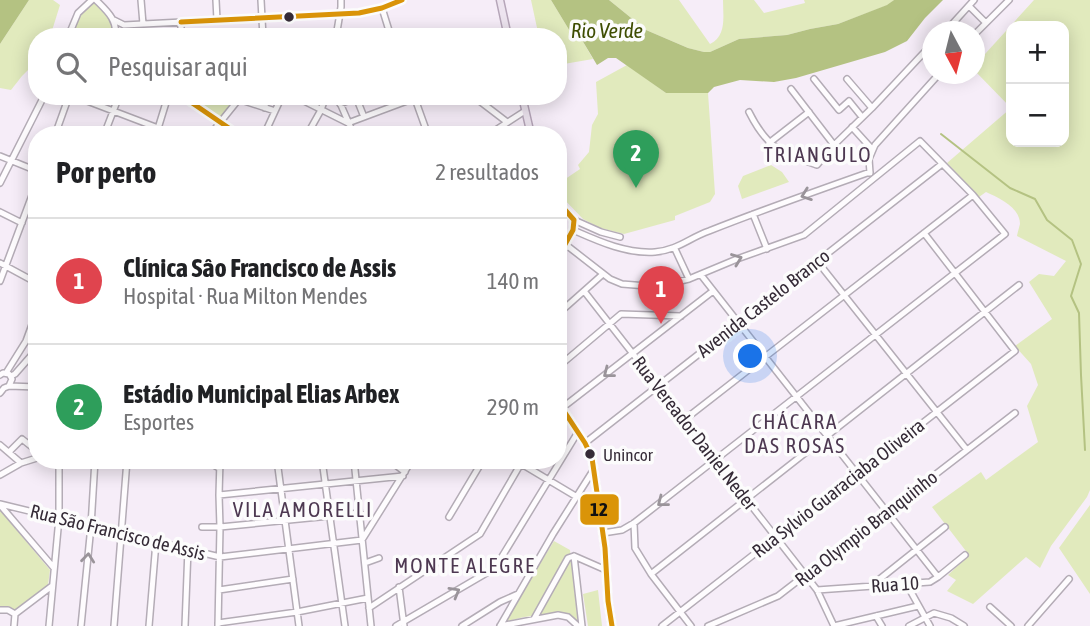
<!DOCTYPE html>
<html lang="pt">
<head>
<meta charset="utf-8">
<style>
  :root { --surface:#fff; --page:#f6f6f6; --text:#202124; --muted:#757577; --line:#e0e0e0; --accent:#2563eb }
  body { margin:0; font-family:"Asap Condensed",sans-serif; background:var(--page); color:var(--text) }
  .controls { position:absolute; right:21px; top:21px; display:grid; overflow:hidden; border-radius:14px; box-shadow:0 4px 18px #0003 }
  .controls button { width:63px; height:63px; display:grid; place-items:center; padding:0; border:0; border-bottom:2px solid var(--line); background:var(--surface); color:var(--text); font:35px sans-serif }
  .compass { position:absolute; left:922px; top:21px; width:63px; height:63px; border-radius:50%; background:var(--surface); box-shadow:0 4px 18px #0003; rotate:173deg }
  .you { position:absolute; left:751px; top:357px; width:24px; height:24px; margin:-18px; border:5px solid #fff; border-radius:50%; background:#1a73e8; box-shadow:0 0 0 10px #1a73e833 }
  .badge { display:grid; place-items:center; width:46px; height:46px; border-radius:50%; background:var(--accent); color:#fff; font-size:23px; font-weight:700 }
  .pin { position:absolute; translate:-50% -58px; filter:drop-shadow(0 2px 4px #0008) }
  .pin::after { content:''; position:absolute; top:37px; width:24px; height:21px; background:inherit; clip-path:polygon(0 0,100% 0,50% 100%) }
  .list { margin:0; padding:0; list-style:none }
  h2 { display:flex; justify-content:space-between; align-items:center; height:91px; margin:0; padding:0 28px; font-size:30px }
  h2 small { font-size:23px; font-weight:400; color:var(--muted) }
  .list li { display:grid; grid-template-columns:46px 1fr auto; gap:21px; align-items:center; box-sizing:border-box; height:126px; padding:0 28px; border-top:2px solid var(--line) }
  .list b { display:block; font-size:26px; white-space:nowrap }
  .list p { margin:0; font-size:23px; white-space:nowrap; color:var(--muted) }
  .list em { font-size:23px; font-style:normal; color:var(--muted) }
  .icon { flex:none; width:38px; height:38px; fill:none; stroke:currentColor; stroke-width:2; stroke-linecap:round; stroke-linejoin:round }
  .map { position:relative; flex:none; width:1090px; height:626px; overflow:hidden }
  .search { position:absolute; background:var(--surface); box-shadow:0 4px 18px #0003; left:28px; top:28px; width:539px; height:77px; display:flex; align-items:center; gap:18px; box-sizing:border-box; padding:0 24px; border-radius:28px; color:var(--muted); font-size:26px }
  .panel { position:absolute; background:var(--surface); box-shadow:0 4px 18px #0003; left:28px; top:126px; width:539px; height:343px; border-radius:28px }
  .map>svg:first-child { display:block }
  .green { fill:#e1eabd; fill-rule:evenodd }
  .water { fill:#b4c282 }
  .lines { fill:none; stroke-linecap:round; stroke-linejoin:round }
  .stream { stroke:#b4c282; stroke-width:2 }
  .minor-casing { stroke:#b4acb6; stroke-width:8 }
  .major-casing { stroke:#b6a6b9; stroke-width:9 }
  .minor { stroke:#fefcfe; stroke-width:5 }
  .major { stroke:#ede4ef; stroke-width:6 }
  .bus-1-casing { stroke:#fcfcfc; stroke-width:10 }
  .bus-1 { stroke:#da9408; stroke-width:5 }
  .oneway { stroke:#9a949a }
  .bus-dot { fill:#352b37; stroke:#fcfcfc; stroke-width:2.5 }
  .labels { text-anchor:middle; stroke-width:7; stroke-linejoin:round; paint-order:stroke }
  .bus-label { font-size:17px; fill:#352b37; stroke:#fcfcfc; text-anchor:start }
  .street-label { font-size:19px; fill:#352b37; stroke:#fcfcfc }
  .water-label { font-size:21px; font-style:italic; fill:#3e4d02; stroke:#fcfcfc }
  .neighbourhood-label { font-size:21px; letter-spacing:2px; fill:#4d3851; stroke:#fcfcfc }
  .line-badge { stroke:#fcfcfc; stroke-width:2.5 }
  .pale-badge-label { font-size:19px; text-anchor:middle; font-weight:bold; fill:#111 }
</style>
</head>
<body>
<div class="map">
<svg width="1090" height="626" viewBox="0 0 1090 626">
  <rect width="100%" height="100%" fill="#f6edf8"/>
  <path class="green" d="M29,0H53L60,5L50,37H37V61L22,76L11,90L0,88V44Z
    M531,0H551L571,33L582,40L593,59L558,65V37H539Z
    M609,0H679L710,44C727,36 723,16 723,0H754L764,13L805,3L804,0H894L888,5L838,24L810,29L787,35L739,39L710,52H704L688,48L646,30Z
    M1034,0H1090V490L1087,497L1051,546L1040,568L1026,557L973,604L947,591L956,580L948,575L969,555L932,507L981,472L986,480L1038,442L1027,406L1038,385L1031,364L1015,346L1052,319L1029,282L1039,274L1054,276L1066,261L1017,236C1017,235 1020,224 1020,224C1020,207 999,198 986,192L979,197L947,163L1011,108L975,71V65ZM1011,26H1064V142H1011Z
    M92,3H94C104,13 116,22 113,37H71L78,16Z
    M627,65L666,93H708L715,194L710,202L675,216V220L624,234L600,228L583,219L558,193V184L580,169L578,165L589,152L592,125L598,114L596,82Z
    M187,96H220L234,101L220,119Z
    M771,165L782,172L789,182L742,199L738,186L743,176Z
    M1090,505V594L1059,548Z
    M0,510L50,570L48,585L14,611L8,606H0Z
    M554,541L570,550L578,623L558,613L524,617L504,622Z
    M598,590L602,626H588L583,594Z"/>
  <path class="water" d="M0,0H29L0,44Z
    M551,0H609L646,30L688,48L704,52H710L739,39L787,35L810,29L838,24L887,5L894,0H943L925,18L907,41L885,52L796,78L774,82L740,80L714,87L708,93H666L616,58H608L597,65L582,40L571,33Z"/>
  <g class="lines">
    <path class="stream" d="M941,134L1010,188L1035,199L1047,220L1072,240L1081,264L1071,296L1079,313L1081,375L1085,450"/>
    <g class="minor-casing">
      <path id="minor" d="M96,0C107,11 118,20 115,37
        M141,0L143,24
        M216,0L217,20
        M261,0L263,37
        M969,6L986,23
        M382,8L391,37
        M114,20L124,25L359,13L382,8L402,0
        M181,22V37
        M945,32L974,0
        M974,35L1009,0
        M68,37L78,13L92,0
        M336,37L341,7V0
        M814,79L839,110L849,101L862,117
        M847,79L872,108
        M791,89L834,145
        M74,96L158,128
        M182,96L239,135
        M229,96L275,111
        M294,96L348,123
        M337,96L354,135
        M414,96L428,135
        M473,96L507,122
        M356,97L364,117
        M340,104L359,96
        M265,108L266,96
        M749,112C767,148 780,152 817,165L834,145L872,108L932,44
        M348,123L415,98
        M852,127L872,149
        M55,135L69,96
        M104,135L119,96
        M156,135L168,96
        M210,135L239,99
        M264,135L282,96
        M307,135L321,110L326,96
        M488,135L525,111
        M769,143L809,112
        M0,156L37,171
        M870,173L869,159L875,145L939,74
        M0,183L44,96
        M0,212L22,223
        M753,214L767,249
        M574,220L601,232L620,237
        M573,230C598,241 626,254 655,252C678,250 689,238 709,231C762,210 816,191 870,172
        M558,243L565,244L610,279L622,284L647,286L667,284L689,279L737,259L804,235L920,141L973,195L1005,234L634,523L622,530L603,533
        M675,249L689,279
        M817,261L967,450
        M0,263L37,283
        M701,275L938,577
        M0,281L37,182
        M584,291L817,590L834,626
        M558,314L603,274
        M558,367L621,314L681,316
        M6,373L26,341L37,311
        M0,375L3,373L9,374L12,379L9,386L4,388L0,393
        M11,376L15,374L37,349
        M9,386L37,387
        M562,408L713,291
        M684,420L973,195
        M585,443L942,164
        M0,445L21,463
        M9,452L22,439L37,451
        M205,460L219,468
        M277,460L299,626
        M322,460L345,626
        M354,460L371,626
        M389,460L405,472
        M515,460L577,497
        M447,464L450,460
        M0,475L21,463L37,458
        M219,495L403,476
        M0,504L220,557L362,540L412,460
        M0,505L54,568
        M449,517L483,460
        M634,523L635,548L651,574L691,626
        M202,527H220L360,513
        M574,556L582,626
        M574,556L606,570
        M365,563L379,558
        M651,574L1019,285
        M906,583L930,626
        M871,586L945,527
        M399,587L404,626
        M219,590L293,579
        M817,590L930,582L938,577L965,555
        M990,607L1011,626
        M369,608L480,534L523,460
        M0,610H8L15,614
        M876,616L882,626
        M534,619L568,558L574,556
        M218,623L297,612L368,598
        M14,626L15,614L52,586
        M49,626L59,518V460
        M81,626L91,526L95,460
        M114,626L127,460
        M149,626L156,542
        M185,626L188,549
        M218,626L220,527L219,495L220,460
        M396,626L495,568L578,432
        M462,626L500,602L518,594
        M500,626L553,534L594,469
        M500,626L558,615L568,617L578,626
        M662,626L1015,351L924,233
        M708,626L778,596L1015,413
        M834,626L918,606
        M909,626L934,613L951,618L964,626
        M1028,626L1069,579"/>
    </g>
    <g class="major-casing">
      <path id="major" d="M500,0L508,37
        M522,96L531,135
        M558,202L574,220L573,230L558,257
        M558,402L585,443L592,458L605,548L608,601L612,626"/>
    </g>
    <use href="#minor" class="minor"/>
    <use href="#major" class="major"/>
    <g class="bus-1-casing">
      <path id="bus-1" d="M181,22L359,13L382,8L402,0
        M182,96L239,135
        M558,202L574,220L573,230L558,257
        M558,402L585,443L592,458L605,548L608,601L612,626"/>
    </g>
    <use href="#bus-1" class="bus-1"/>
  </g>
  <defs><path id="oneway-chevron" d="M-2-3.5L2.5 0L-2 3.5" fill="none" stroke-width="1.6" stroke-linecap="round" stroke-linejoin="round" transform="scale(1.75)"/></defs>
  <g class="oneway">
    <use href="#oneway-chevron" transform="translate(806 195) rotate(160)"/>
    <use href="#oneway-chevron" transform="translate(737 259) rotate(-21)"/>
    <use href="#oneway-chevron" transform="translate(608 373) rotate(142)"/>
    <use href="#oneway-chevron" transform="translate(662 502) rotate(142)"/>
    <use href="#oneway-chevron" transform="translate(88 558) rotate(-84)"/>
    <use href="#oneway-chevron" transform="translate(455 592) rotate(-30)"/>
  </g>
  <g class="bus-dot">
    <circle cx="289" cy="17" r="6"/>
    <circle cx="590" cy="454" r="6"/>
  </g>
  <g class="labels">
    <g class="bus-label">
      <text x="603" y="461">Unincor</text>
    </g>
    <g class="street-label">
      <text transform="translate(763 303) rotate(-38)" y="7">Avenida Castelo Branco</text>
      <text transform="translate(695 433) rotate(52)" y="7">Rua Vereador Daniel Neder</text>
      <text transform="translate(838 488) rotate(-38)" y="7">Rua Sylvio Guaraciaba Oliveira</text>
      <text transform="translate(866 528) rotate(-38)" y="7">Rua Olympio Branquinho</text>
      <text transform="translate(118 532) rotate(14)" y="7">Rua São Francisco de Assis</text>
      <text transform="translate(895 584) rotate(-4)" y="7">Rua 10</text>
    </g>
    <g class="water-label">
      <text x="607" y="38">Rio Verde</text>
    </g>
    <g class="neighbourhood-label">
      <text x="818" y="162">TRIANGULO</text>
      <text x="795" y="429">CHÁCARA<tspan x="795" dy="24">DAS ROSAS</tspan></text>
      <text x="303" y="517">VILA AMORELLI</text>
      <text x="465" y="573">MONTE ALEGRE</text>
    </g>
  </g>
  <rect class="line-badge" x="579" y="493" width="41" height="33" rx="7" fill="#da9408"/>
  <g class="pale-badge-label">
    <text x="599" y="516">12</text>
  </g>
</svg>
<div class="controls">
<button>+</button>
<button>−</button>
</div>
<svg class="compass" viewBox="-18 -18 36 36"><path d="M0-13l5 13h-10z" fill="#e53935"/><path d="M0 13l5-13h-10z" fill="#757577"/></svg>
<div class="you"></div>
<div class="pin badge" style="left:661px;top:324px;background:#e0444e">1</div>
<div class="pin badge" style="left:636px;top:188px;background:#2e9e5b">2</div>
<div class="search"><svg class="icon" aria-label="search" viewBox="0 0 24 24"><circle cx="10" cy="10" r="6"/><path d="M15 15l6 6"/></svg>Pesquisar aqui</div>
<section class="panel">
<h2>Por perto<small>2 resultados</small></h2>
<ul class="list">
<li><span class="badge" style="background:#e0444e">1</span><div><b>Clínica Sâo Francisco de Assis</b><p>Hospital · Rua Milton Mendes</p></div><em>140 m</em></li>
<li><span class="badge" style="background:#2e9e5b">2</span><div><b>Estádio Municipal Elias Arbex</b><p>Esportes</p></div><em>290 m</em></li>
</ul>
</section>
</div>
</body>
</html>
